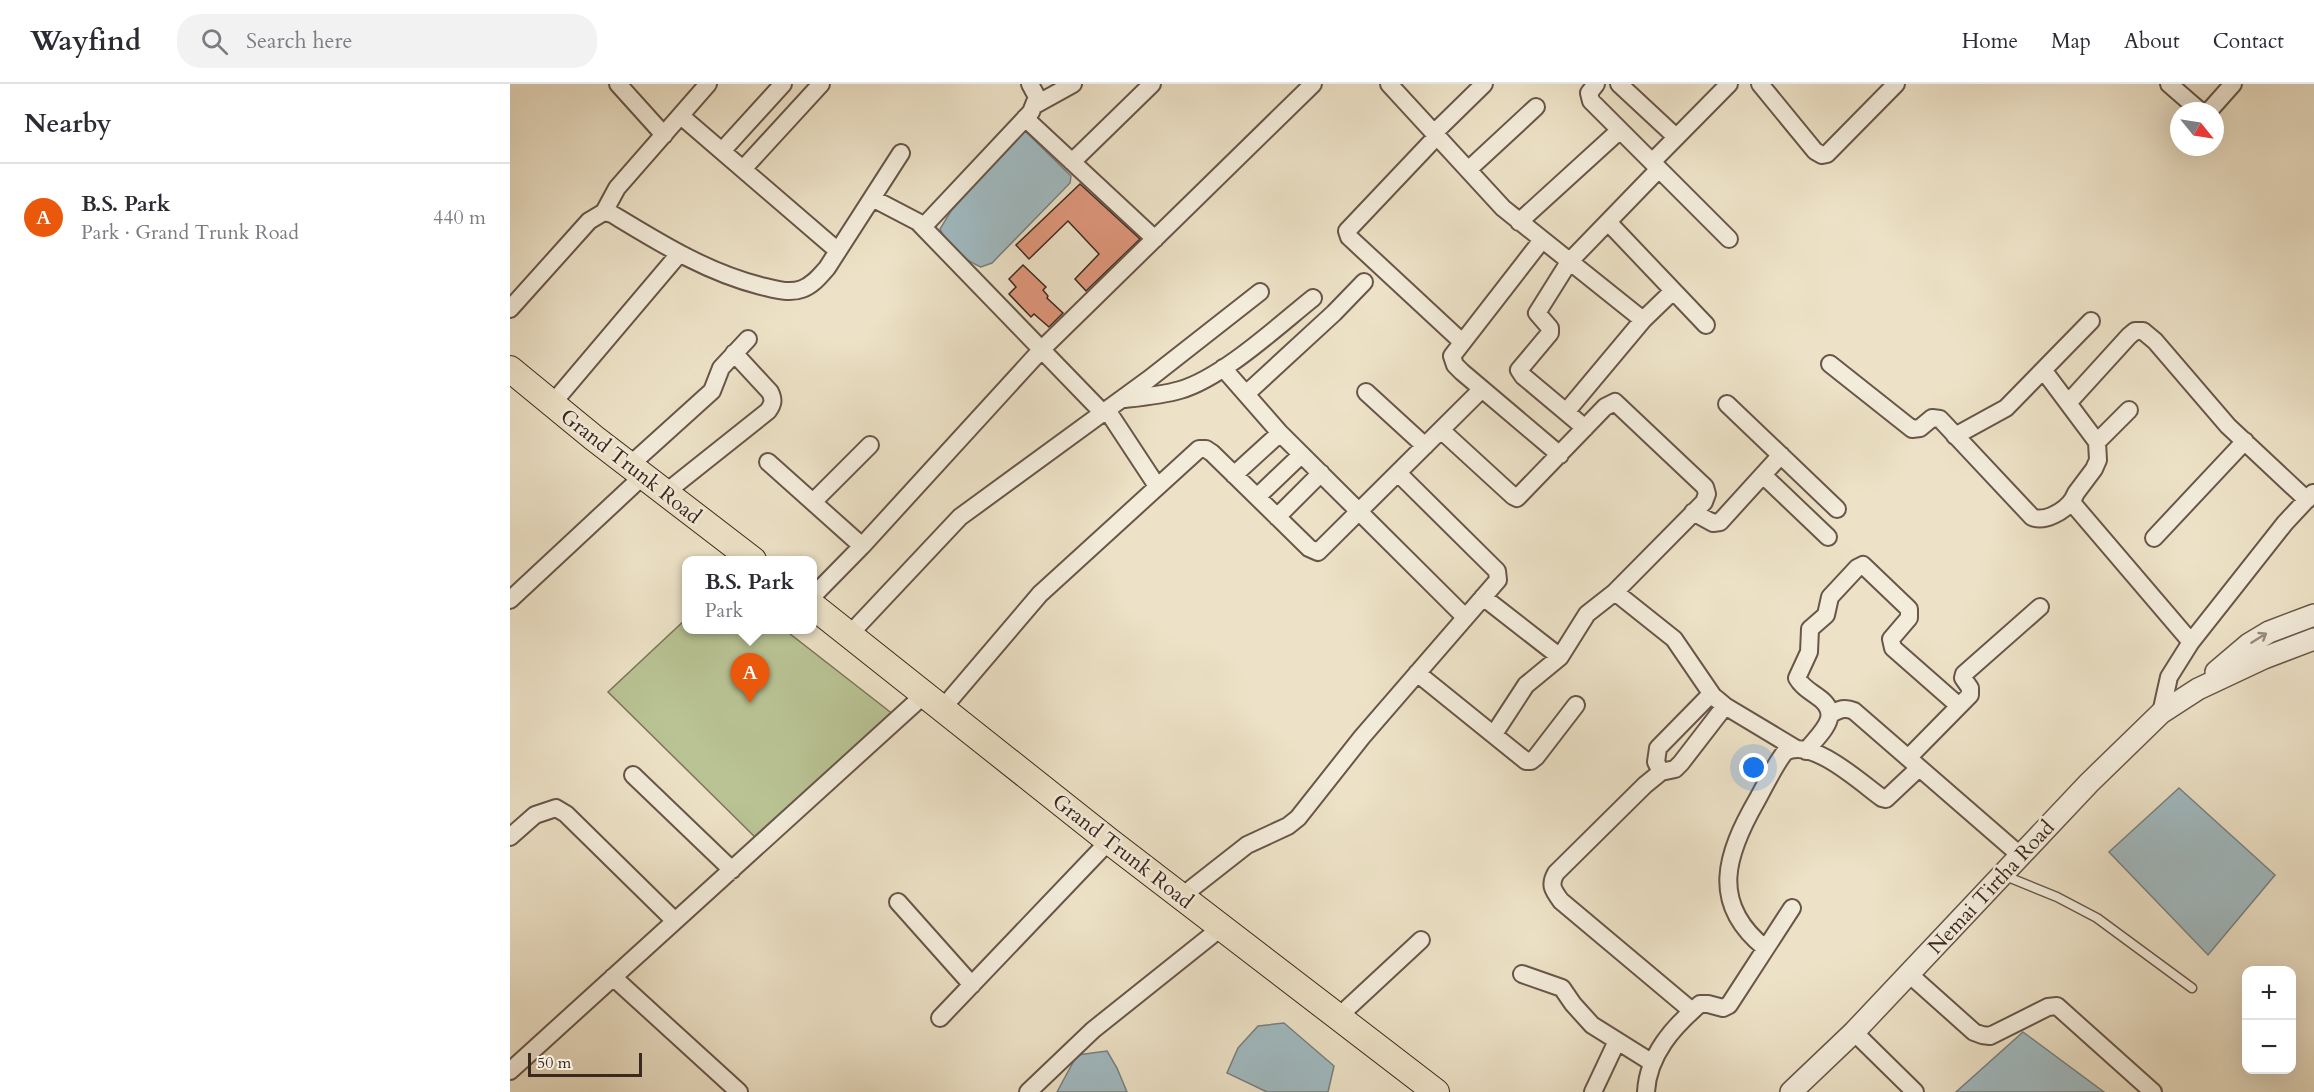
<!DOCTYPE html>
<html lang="en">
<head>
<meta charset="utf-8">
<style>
  :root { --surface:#fff; --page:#f2f2f3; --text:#2b2b33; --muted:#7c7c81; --line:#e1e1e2; --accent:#ea580c }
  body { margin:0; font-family:Cardo,serif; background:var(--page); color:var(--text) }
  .controls { position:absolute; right:18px; bottom:18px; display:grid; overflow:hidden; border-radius:12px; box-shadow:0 6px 24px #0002 }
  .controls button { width:54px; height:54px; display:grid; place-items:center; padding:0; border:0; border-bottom:2px solid var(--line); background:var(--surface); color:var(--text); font:30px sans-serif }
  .compass { position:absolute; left:1660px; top:18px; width:54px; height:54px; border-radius:50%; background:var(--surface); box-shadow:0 6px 24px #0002; rotate:120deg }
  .scale { position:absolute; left:18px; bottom:15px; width:114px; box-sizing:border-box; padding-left:6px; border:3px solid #3b281f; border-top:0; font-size:16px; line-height:21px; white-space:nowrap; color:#3b281f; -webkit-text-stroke:4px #f3ecdb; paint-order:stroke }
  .you { position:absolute; left:1244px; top:684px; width:21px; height:21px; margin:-15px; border:4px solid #fff; border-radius:50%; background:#1a73e8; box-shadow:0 0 0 9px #1a73e833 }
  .badge { display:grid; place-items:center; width:39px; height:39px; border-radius:50%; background:var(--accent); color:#fff; font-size:20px; font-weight:700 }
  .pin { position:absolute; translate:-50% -50px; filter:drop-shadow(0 2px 3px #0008) }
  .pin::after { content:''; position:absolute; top:32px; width:21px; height:18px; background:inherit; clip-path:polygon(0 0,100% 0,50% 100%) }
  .popup { position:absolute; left:172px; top:472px; width:135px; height:78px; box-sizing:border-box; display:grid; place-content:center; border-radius:12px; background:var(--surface); filter:drop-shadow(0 2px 4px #0005); font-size:20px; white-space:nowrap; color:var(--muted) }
  .popup b { font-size:22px; color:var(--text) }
  .popup::after { content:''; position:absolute; left:50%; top:100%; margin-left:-12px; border:12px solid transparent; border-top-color:var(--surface) }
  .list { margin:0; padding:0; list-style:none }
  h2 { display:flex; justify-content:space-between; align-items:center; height:78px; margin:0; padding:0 24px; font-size:26px }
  h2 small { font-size:20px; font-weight:400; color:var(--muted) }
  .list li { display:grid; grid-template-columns:39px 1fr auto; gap:18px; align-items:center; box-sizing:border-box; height:108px; padding:0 24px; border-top:2px solid var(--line) }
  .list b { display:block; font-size:22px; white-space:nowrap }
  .list p { margin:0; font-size:20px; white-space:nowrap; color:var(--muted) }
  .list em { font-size:20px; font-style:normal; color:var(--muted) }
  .icon { flex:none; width:33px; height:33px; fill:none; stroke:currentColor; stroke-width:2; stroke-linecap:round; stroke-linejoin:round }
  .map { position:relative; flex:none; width:1804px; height:1008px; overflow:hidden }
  header { display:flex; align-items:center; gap:36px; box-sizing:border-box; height:84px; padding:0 30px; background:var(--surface); border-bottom:2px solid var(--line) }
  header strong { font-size:28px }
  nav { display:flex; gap:33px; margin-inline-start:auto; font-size:21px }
  .search { width:420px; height:54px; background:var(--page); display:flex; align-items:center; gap:15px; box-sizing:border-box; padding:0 21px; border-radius:24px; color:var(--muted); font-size:22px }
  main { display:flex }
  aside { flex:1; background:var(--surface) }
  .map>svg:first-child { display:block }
  .green { fill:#b9c394; stroke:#7a765a; stroke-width:1.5 }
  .water { fill:#a0bac1; stroke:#788080; stroke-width:1.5 }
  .building { fill:#df967b; stroke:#3b281f; stroke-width:1.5 }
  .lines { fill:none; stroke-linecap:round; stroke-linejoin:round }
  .service-casing { stroke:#685649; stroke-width:11 }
  .minor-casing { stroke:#685649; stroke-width:20 }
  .tertiary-casing { stroke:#685649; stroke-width:24 }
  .primary-casing { stroke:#3b281f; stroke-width:28 }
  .service { stroke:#f3ecdb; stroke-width:8 }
  .minor { stroke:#f3ecdb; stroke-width:16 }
  .tertiary { stroke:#f3ecdb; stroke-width:21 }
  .primary { stroke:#ede2c7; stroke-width:26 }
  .oneway { stroke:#978a7d }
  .labels { text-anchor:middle; stroke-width:5; stroke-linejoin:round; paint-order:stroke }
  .street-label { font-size:21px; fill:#3b281f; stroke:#f3ecdb }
</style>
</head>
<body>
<header>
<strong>Wayfind</strong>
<div class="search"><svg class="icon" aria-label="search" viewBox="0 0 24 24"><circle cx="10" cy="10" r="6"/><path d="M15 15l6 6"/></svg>Search here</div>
<nav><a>Home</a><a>Map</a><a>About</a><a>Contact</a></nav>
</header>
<main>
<aside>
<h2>Nearby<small></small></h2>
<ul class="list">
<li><span class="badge">A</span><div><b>B.S. Park</b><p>Park · Grand Trunk Road</p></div><em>440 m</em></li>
</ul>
</aside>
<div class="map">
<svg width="1804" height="1008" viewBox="0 0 1804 1008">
  <rect width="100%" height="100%" fill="#ede2c7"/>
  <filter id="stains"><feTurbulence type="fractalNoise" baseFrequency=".00333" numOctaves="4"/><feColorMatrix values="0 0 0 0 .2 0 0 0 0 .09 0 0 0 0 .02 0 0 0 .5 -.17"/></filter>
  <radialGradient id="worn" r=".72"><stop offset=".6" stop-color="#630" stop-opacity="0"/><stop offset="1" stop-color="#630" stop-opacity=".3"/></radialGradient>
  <path class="green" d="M177,534V546H275L384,631L249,757L98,608Z"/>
  <path class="water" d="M514,46L561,92L560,99L482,179L471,183C453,175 438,164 430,145L441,127Z
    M1669,704L1765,791L1698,871L1599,768Z
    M774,939L824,982L818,1008H757L717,989L728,964L748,942Z
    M1513,948L1594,1008H1446Z
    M597,967L607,984L617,1008H547L567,971Z"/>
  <path class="building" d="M570,100L630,155L576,207L565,195L589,170L558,137L519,175L506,161Z
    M513,181L536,203L533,206L538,212L537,214L553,229L539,243L524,230L521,233L499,210L506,203L499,195Z"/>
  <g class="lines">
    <g class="service-casing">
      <path id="service" d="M1493,791L1547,813L1587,834L1682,904"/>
    </g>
    <g class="minor-casing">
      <path id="minor" d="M108,0L154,51
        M879,0L993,124L1133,236
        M1086,0L1079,9L1081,17L1219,155
        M1109,0L1166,53
        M1250,0L1305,67L1312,71L1317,70L1386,0
        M1659,0L1690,27
        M525,21L563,0
        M1699,27L1723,0
        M171,32L328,167
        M515,34L645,155
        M924,49L974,0
        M927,52L837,147L839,153L951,257
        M212,67L273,0
        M562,78L642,0
        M1142,78L1219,0
        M233,85L311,0
        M958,86L1026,23
        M362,114L408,138L593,329
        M94,128L107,104L198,0
        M1009,138L1110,46
        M1098,138L1196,241
        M413,143L521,28L527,13L520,0
        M1032,156L942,272L945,281L952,288L1050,371
        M0,225L79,137L94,128L102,130C150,159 196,188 251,202C264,205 279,210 292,205C303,201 310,192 317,184L391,69
        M1320,280L1402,345L1410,344L1422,334L1430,335L1522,433C1535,439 1556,426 1563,415
        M713,284L770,349L955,533
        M1534,287L1587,358L1588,376L1584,385L1566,409L1563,415L1564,421L1681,558
        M856,308L915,362
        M736,310L824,229L854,198
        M615,315C633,313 653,311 670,306C712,294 768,242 803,214
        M1558,319L1619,252L1625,247H1633L1645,257L1718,342L1797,416
        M42,320L169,170
        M1217,320L1327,425
        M597,326L647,402
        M1056,328L1133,236L1163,207
        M1075,344L1013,292L1009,286L1040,249V244L1027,229L1059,178L1149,85
        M931,346L1003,412L1007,414L1095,323L1105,318L1195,403L1197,410L1194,418L1105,508L1077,530L1050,573L1016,601L984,650
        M1445,352L1496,324L1581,237
        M1587,358L1619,326
        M258,378L352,462
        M119,382L202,307L211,284L238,255
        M724,391L770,349
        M1253,391L1318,453
        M155,409L258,327C263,320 264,316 260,308L224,269
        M747,413L791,371
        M303,418L360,361
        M1183,428L1203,439L1210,438L1271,371
        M767,433L811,389
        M1644,454L1735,357
        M1105,508L1164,555L1203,612L1215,622L1285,664
        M303,512L352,462L532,265L803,0
        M973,513L1050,573
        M0,516L133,392
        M339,551L450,433L639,295L750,208
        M907,589L1016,677H1021L1026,673L1066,621
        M432,625L530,510L689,365H696L702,369L799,464L808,468L972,305
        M1651,629L1659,593L1681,558L1775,439L1803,409
        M1321,630C1330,625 1335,623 1344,627L1511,772
        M1296,667C1310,649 1334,631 1308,613C1300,607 1292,603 1287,594L1299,568L1300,545L1316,531L1320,513L1347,484L1353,481L1399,525V534L1381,555L1383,564L1449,622
        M1398,674L1460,611V604L1453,594L1454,590L1530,523
        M1151,688L1146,678L1148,664L1201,610
        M123,691L222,786
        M0,753L25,731L46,724L56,730L165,837
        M672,812L737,761L778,742L788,734L852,653L988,496L987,487L888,389
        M388,818L462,901
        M1255,864C1199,819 1216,770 1247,716C1256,700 1264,682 1275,668C1302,653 1351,699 1372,714L1376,715L1409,684
        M1012,890L1052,904L1063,920L1082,941L1141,978
        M1399,890L1464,948L1472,951L1480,952L1538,923L1547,922L1643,1008
        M103,893L229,1008
        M1182,927L1051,817C1043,806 1039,801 1046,789L1135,701L1151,688L1165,685L1171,679L1215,622
        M828,933L911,856
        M430,934L599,757
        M1344,948L1405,1008
        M0,987L415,610
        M518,1008L583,946L712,843
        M1083,1008L1107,957
        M1136,1008C1138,971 1163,943 1190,920H1198L1213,924L1219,921L1282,824"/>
    </g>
    <g class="tertiary-casing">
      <path id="tertiary" d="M1706,588L1739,560L1759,548L1804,531
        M1281,1008L1344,948L1579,699L1651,629L1688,605L1754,574L1804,555"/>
    </g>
    <g class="primary-casing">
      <path id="primary" d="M0,285L84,354L243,476
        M303,522L599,757L926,1008"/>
    </g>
    <use href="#service" class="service"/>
    <use href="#minor" class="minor"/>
    <use href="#tertiary" class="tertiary"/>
    <use href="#primary" class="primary"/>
  </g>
  <defs><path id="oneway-shaft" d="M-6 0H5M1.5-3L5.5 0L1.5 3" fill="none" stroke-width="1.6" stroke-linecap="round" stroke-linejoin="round" transform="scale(1.5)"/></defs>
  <use class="oneway" href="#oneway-shaft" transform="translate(1749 554) rotate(-32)"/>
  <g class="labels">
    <g class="street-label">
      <text transform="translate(121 382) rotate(38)" y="7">Grand Trunk Road</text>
      <text transform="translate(613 767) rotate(38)" y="7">Grand Trunk Road</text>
      <text transform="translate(1481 803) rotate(-47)" y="7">Nemai Tirtha Road</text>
    </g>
  </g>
  <rect width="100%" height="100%" filter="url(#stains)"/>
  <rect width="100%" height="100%" fill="url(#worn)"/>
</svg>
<div class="controls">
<button>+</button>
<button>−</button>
</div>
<svg class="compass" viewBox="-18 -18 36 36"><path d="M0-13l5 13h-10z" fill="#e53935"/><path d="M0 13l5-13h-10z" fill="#7c7c81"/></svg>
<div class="scale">50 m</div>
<div class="you"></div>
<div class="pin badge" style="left:240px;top:619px">A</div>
<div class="popup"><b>B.S. Park</b>Park</div>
</div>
</main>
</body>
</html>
